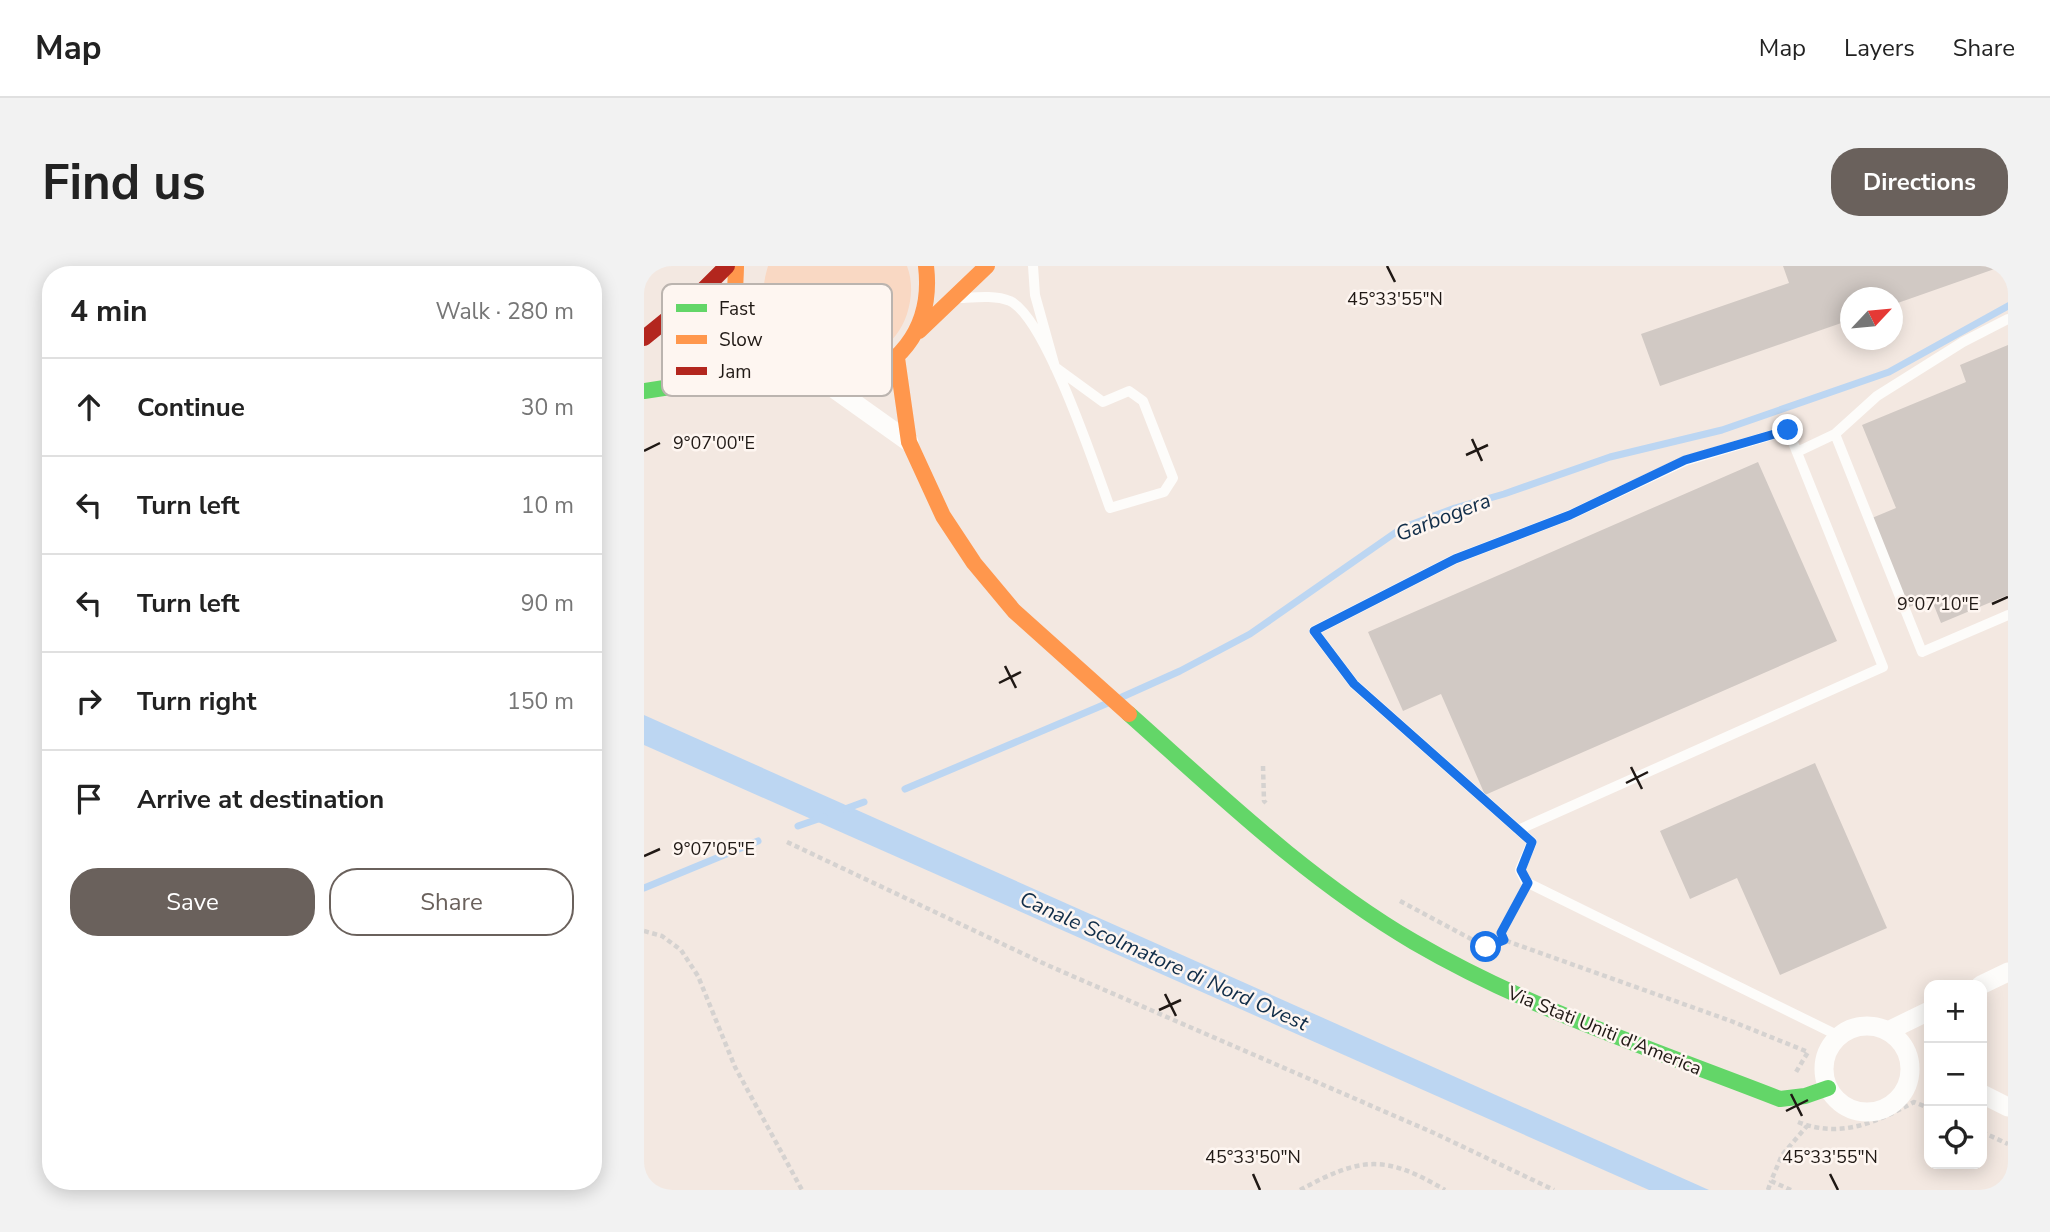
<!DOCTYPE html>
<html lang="en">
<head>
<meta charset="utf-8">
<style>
  :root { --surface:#fff; --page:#f2f2f2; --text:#222; --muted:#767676; --line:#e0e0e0; --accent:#6a615c }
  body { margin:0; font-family:"Nunito Sans",sans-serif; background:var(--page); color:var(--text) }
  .controls { position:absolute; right:21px; bottom:21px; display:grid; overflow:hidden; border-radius:14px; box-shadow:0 4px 18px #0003 }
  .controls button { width:63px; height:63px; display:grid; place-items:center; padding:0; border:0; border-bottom:2px solid var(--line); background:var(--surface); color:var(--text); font:35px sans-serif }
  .compass { position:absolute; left:1196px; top:21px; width:63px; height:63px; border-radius:50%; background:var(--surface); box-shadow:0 4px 18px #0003; rotate:64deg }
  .stop { position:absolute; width:21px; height:21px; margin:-16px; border:5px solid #1a73e8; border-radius:50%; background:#fff }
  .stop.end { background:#1a73e8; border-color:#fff; box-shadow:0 2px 7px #0008 }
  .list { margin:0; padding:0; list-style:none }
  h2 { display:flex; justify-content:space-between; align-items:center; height:91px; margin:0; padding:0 28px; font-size:30px }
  h2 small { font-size:23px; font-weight:400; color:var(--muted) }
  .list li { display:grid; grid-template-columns:46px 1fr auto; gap:21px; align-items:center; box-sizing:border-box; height:98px; padding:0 28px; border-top:2px solid var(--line) }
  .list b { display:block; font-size:26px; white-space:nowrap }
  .list em { font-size:23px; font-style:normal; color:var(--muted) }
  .actions { display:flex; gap:14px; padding:21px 28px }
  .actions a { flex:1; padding:16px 0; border:2px solid var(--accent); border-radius:28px; text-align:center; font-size:24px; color:var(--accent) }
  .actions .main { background:var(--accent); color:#fff }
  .icon { flex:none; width:38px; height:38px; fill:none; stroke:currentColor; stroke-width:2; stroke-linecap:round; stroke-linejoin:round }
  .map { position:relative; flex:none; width:1364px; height:924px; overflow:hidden; border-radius:28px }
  header { display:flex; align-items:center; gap:42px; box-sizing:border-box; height:98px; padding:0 35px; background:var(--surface); border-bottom:2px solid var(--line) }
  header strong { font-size:33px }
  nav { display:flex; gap:38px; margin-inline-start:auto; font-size:24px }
  .intro { display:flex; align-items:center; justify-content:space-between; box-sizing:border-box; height:168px; padding:0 42px }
  h1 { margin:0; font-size:49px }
  .button { padding:18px 32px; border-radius:28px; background:var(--accent); color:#fff; font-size:24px; font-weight:700 }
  main { display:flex; gap:42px; padding:0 42px }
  aside { flex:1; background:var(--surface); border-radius:28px; box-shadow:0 4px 18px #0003 }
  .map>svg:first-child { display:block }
  .green { fill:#f9d8c3 }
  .water { fill:#bcd6f2 }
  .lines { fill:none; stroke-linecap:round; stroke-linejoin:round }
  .stream { stroke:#bcd6f2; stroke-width:7 }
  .building { fill:#d1c9c4 }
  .path { stroke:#d5d2d0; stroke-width:4.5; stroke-dasharray:5 3.5; stroke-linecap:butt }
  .lane { stroke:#fdfcfa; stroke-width:10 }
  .street { stroke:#fdfcfa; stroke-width:19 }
  .fast { stroke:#63d668; stroke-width:16 }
  .slow { stroke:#ff974d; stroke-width:16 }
  .jam { stroke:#b3261e; stroke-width:16 }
  .route { stroke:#1a73e8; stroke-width:9 }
  .ticks { fill:none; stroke:#201915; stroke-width:2.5 }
  .labels { text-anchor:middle; stroke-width:5; stroke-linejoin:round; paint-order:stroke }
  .street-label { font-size:19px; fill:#201915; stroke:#fef6f1 }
  .water-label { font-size:21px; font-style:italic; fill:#102d49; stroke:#fef6f1 }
  .key { fill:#fef6f1; stroke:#bbb4af; stroke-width:2 }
  .key-label { font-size:19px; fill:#201915 }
  .ticks-label { font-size:18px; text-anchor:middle; fill:#201915; stroke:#fef6f1; stroke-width:5; stroke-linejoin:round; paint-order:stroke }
</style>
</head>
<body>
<header>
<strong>Map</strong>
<nav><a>Map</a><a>Layers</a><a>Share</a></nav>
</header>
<div class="intro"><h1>Find us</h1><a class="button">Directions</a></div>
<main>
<aside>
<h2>4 min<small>Walk · 280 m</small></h2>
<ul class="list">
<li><svg class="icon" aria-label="ahead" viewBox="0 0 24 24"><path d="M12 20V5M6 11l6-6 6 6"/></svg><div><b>Continue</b></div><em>30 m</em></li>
<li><svg class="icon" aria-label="left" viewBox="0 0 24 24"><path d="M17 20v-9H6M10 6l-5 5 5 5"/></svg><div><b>Turn left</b></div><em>10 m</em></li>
<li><svg class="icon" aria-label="left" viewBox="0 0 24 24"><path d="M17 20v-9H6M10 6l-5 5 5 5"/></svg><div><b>Turn left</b></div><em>90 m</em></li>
<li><svg class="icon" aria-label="right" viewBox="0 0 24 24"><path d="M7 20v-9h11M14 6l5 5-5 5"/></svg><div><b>Turn right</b></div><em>150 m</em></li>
<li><svg class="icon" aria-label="arrive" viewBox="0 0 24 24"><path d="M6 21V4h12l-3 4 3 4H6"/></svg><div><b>Arrive at destination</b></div></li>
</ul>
<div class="actions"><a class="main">Save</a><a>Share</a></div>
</aside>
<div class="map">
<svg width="1364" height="924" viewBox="0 0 1364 924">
  <rect width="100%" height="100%" fill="#f3e8e1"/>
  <path class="green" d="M124,0H263C269,16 268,32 263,48C237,125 118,103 120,21C120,14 122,7 124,0Z"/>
  <path class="water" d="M0,449L1065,924H1005L0,479Z"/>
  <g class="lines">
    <path class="stream" d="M478,431L536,405L606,368L758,262L811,242L860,228L966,191L1078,164L1245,106L1364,40
      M261,523L464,437
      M201,543L220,536
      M154,560L180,551
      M0,622L114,575"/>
  </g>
  <path class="building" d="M1139,0H1359L1248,39V32H1206V54L1016,120L997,68L1145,17Z
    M1364,79V329L1297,357L1287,332L1265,341L1228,252L1252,242L1218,159L1322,116L1316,99Z
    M1114,196L1193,375L841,529L797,428L759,445L724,366Z
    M1171,497L1243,662L1136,709L1093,612L1046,633L1016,565Z"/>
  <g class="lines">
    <path class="path" d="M619,500L620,535L622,537
      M143,576L403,699L790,867L910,924
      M756,635L842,681L860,674L1087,755L1164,786L1152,806
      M0,665L18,670L37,684L54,710L91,801L158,924
      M860,674L857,667L878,629
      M1154,856C1197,873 1233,856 1270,836L1285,842
      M1338,866L1364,878
      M656,924C717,891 740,888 801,924
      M1124,924L1127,915
      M1147,924L1127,915L1138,889L1163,860"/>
    <path class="lane" d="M318,32C333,31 352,29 366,35C402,52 451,201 466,242L520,226L529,212L499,135L485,125L459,136L411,101L391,29L389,0
      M1191,168L1233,130L1319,76L1364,53
      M1153,186L1191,168L1278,386L1364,349
      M874,564L1239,401L1144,164L1041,195L926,249L811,293L670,365L710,418L888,576L876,604L882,616L1195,770"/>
    <path class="street" d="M185,119L265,176
      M1337,719L1364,706
      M1180 803a43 43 0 1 1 86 0a43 43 0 1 1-86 0Z
      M1244,765L1285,745
      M1338,828L1364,841"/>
    <path class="fast" d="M0,125L59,116L144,109
      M485,448C576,529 664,614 770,676C885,743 1013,785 1136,833L1161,830L1184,822"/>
    <path class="slow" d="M92,0C92,12 90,26 92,38C119,163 298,132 282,0
      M275,65L343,0
      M253,92L265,176L299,250L330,297L370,345L485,448"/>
    <path class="jam" d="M0,72L59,24L83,0"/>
  </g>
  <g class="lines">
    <path class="route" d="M842,681L860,674L857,667L884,617L877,604L888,576L710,418L670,365L811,293L926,249L1041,194L1144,164"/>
  </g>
  <path class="ticks" d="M743,0L751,16M828,173L838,195M0,185L16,177M822,189L844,179M1348,338L1364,331M361,400L372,422M355,417L377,406M987,501L998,523M982,517L1004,506M0,590L16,583M521,728L532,750M515,744L537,734M1147,828L1158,850M1142,845L1164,834M609,908L616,924M1186,908L1194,924"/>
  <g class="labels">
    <g class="street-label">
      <text transform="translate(961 764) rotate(22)" y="7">Via Stati Uniti d'America</text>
    </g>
    <g class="water-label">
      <text transform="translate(799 251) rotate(-21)" y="7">Garbogera</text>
      <text transform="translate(520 695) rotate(24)" y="7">Canale Scolmatore di Nord Ovest</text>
    </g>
  </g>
  <rect x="18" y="18" width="230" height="112" rx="10" class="key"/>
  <rect x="32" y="38" width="31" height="8" fill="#63d668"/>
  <rect x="32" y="69" width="31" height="9" fill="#ff974d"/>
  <rect x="32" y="101" width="31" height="8" fill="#b3261e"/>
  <g class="key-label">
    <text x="75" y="49">Fast</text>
    <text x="75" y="80">Slow</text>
    <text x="75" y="112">Jam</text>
  </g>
  <g class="ticks-label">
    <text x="751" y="39">45°33'55"N</text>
    <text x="70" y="183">9°07'00"E</text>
    <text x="1294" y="344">9°07'10"E</text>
    <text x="70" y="589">9°07'05"E</text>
    <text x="609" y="897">45°33'50"N</text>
    <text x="1186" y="897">45°33'55"N</text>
  </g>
</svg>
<div class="controls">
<button>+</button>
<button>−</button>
<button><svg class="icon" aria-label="locate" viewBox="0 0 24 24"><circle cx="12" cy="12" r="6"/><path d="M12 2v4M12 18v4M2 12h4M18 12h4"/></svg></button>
</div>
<svg class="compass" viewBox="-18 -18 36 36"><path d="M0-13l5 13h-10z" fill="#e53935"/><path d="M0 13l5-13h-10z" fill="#767676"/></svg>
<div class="stop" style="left:842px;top:681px"></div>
<div class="stop end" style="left:1144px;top:164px"></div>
</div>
</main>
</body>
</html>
